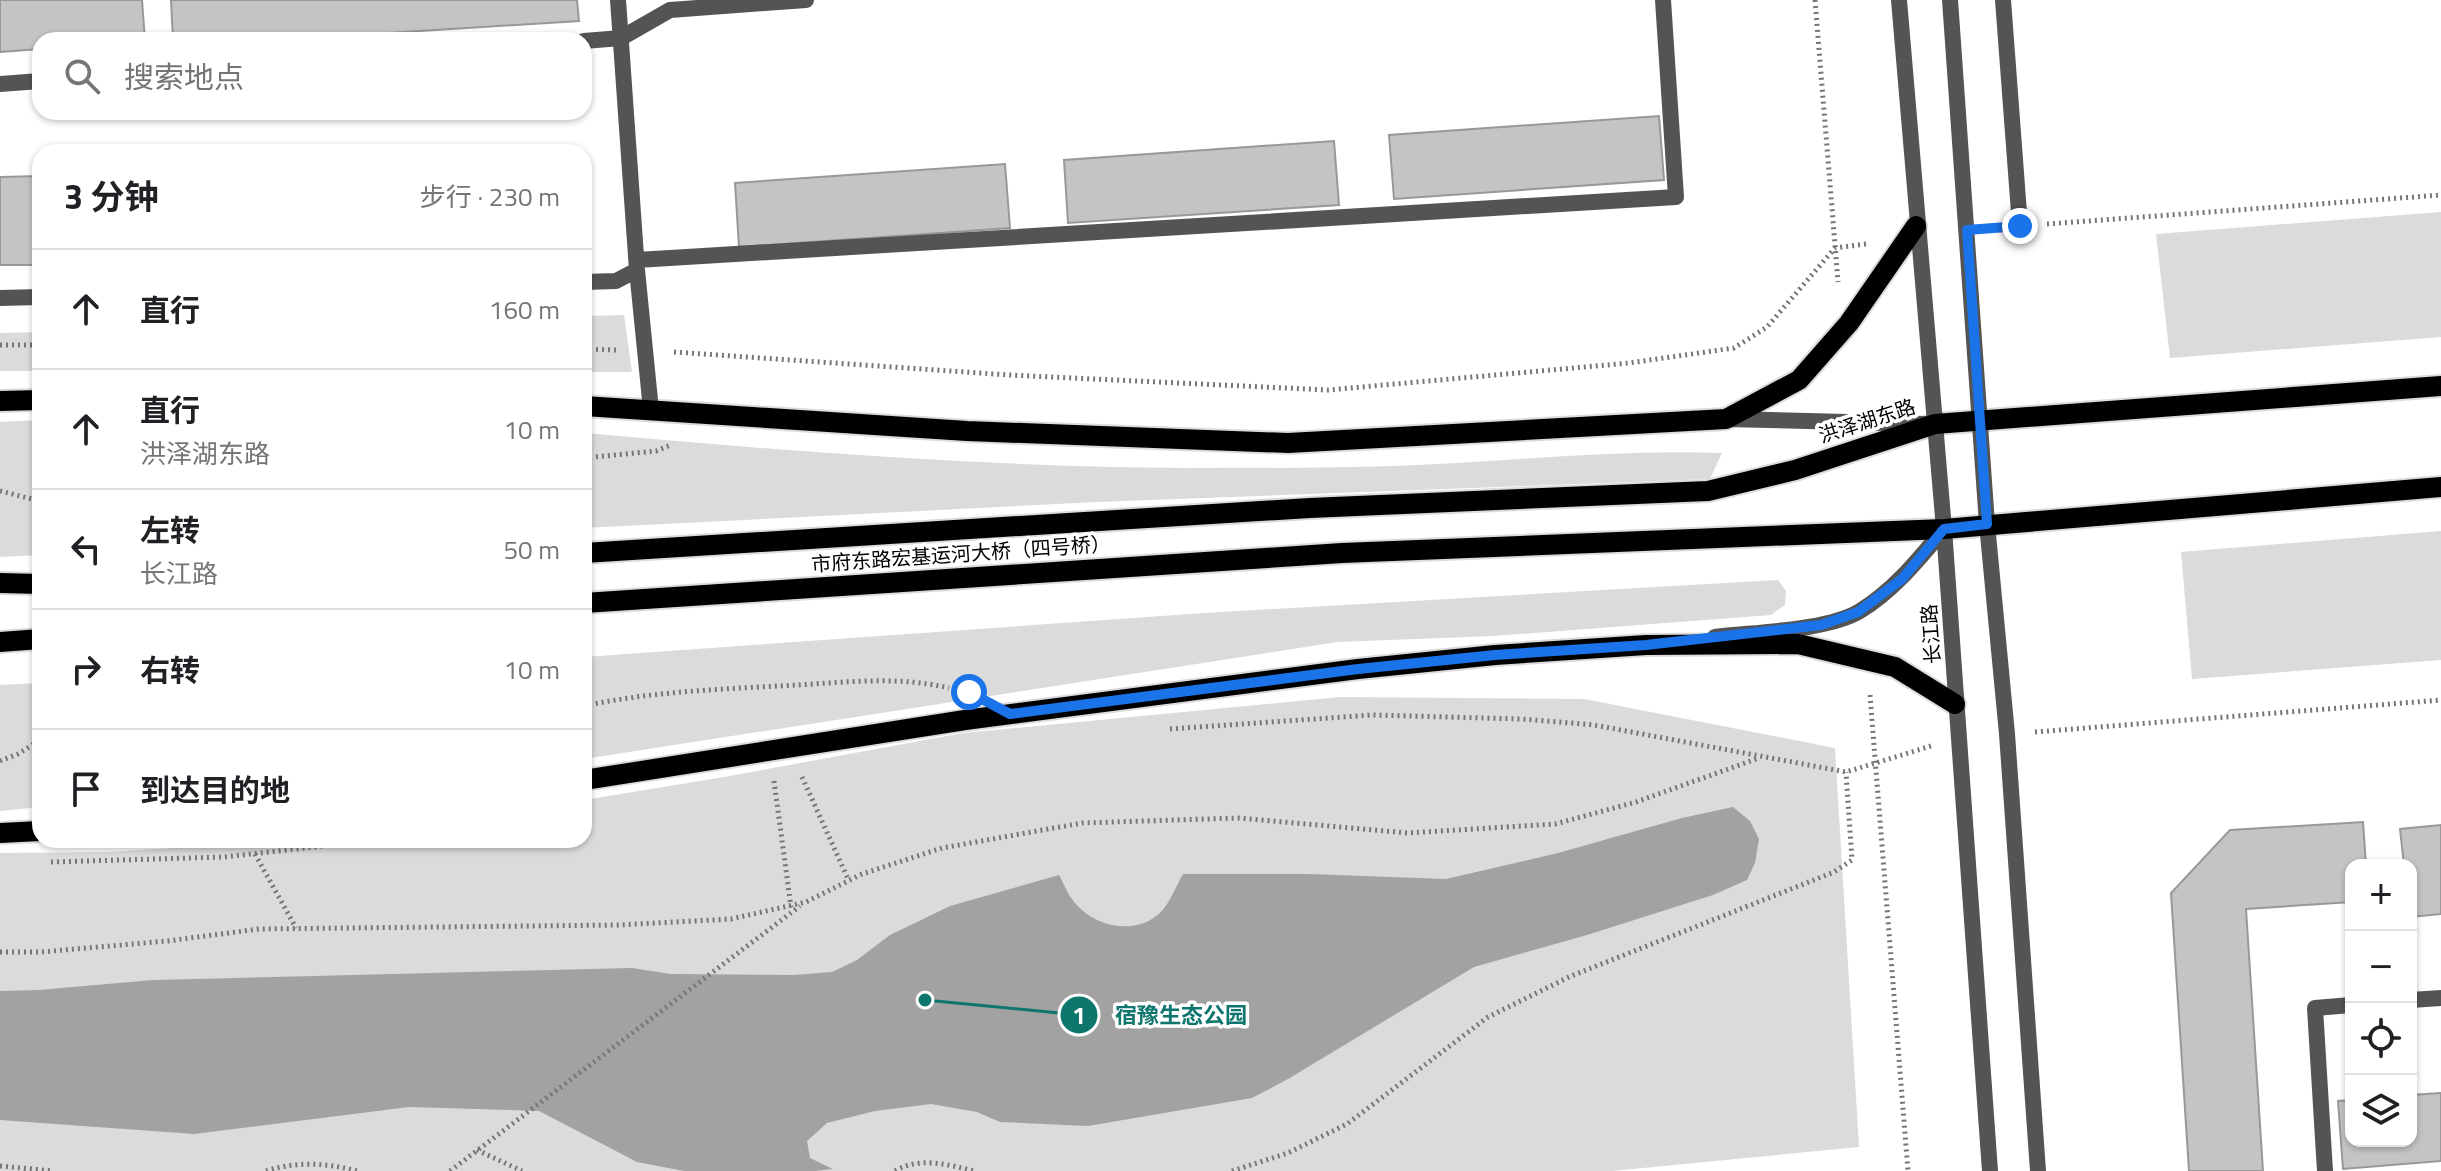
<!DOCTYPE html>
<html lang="zh">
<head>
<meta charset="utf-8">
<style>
  :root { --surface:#fff; --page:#f2f2f2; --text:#202124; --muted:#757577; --line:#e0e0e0 }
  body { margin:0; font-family:"Titillium Web","Noto Sans SC",sans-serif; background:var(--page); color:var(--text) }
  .controls { position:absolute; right:24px; bottom:24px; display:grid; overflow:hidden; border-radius:16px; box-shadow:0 2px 6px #0004 }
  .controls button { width:72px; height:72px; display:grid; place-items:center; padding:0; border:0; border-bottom:2px solid var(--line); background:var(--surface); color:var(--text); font:40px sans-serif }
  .stop { position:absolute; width:24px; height:24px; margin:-18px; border:6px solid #1a73e8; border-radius:50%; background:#fff }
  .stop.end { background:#1a73e8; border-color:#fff; box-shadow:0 2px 8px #0008 }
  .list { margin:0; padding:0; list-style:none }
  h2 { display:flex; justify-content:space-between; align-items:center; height:104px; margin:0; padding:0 32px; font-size:34px }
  h2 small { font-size:26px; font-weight:400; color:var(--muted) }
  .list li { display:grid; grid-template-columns:52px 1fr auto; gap:24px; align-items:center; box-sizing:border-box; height:120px; padding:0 32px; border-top:2px solid var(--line) }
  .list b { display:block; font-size:30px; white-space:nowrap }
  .list p { margin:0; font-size:26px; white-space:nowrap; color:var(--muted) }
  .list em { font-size:26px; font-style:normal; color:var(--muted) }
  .icon { flex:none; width:44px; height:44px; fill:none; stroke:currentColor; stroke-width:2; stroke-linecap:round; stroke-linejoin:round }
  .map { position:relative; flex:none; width:2441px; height:1171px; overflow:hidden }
  .search { position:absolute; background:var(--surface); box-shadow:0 2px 6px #0004; left:32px; top:32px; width:560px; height:88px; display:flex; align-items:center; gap:20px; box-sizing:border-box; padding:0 28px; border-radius:24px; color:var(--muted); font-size:30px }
  .panel { position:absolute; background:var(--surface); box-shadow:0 2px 6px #0004; left:32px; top:144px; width:560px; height:704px; border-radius:24px }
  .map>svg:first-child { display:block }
  .green { fill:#dbdbdb }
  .water { fill:#a2a2a2 }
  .building { fill:#c4c4c4; stroke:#989898; stroke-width:2 }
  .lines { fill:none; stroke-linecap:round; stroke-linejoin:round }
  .primary-casing { stroke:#dbdbdb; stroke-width:24 }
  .path { stroke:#767676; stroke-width:5; stroke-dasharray:2 4; stroke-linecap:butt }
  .service { stroke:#545454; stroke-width:16 }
  .tertiary { stroke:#545454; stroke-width:16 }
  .primary { stroke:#000; stroke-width:20 }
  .route { stroke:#1a73e8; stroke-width:10 }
  .labels { text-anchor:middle; stroke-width:7; stroke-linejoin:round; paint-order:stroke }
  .street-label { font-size:20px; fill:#000; stroke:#fff }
  .leader { fill:none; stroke:#0f766e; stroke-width:3 }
  .callout-dot { fill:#0f766e; stroke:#fff; stroke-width:3 }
  .mark-label { font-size:24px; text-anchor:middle; font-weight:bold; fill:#fff }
  .callout-label { font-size:22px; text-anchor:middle; font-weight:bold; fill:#0f766e; stroke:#fff; stroke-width:7; stroke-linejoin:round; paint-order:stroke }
</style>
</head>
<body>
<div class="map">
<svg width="2441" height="1171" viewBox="0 0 2441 1171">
  <rect width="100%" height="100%" fill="#fff"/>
  <path class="green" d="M2441,212V337L2170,358L2156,234Z
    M624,315L632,372H584V316Z
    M40,332V371H0V333Z
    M40,420V555L0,557V422Z
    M584,433C785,451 987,467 1189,468C1258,468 1327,468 1395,466C1504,462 1613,449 1722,453L1710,479L1097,502L584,528Z
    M2441,531V660L2192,679L2181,552Z
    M1778,580L1786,591L1785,605L1771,615L1493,636L1338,642L584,759V657L1204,613Z
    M40,683V807L0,811V685Z
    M1340,697L1584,699L1835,748L1859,1147L1612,1171H0V853L109,852L304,840H584V800L724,777L963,733Z"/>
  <path class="water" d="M1733,807L1750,821L1759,839L1755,863L1747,880L1713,895L1587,935L1474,967L1288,1079L1252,1098L1088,1126L1000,1122L977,1112L931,1104L875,1111L827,1123L807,1141L810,1158L833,1169L815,1171H684L637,1162L539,1111L409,1107L194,1134L0,1120V991L39,990L153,980L632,968L671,974L794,975L832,972L857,960L890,935L950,906L1059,875C1064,884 1068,895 1075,903C1095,927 1135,936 1160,913C1170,903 1176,886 1183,874H1309L1446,879L1558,853L1682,818Z"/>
  <path class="building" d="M0,0H142L145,40H40V49L0,52Z
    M171,0H577L579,21L279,40H173Z
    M1659,116L1664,180L1394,199L1389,135Z
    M1334,141L1339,205L1068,223L1064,160Z
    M1005,164L1010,228L739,247L735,183Z
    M40,176V265H0V177Z
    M2363,822L2366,865H2351V902L2246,909L2263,1171H2189L2171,893L2230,830Z
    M2441,825V914L2411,917V865H2404L2400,829Z
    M2441,1093V1161L2343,1169L2338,1101L2351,1100V1141H2411V1095Z"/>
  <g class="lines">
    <g class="primary-casing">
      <path id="primary" d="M0,401L40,400
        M584,406L967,431L1288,443L1726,419L1799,380L1849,323L1916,226
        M584,553L1310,508L1708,491L1795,470L1935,424L2441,386
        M0,583L40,584
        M584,603L1342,553L1944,529L2441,487
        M0,642L40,639
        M584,780L965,720L1358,669L1495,655L1646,645L1798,644L1895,667L1955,704
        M0,833L40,831"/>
    </g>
    <path class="path" d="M1815,0L1838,282
      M2047,224L2441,195
      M0,345H40
      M584,349L616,350
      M674,352L1009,375L1328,390L1629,363L1734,348L1767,327L1835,248L1866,244
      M584,458L656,451L671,445
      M0,491L40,501
      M1870,695L1908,1171
      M584,706C653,691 726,689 797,685C848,682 899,676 949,688
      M1170,729L1372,715L1522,719L1594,725L1846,772L1931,746
      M2035,732L2441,700
      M0,761L18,754L40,740
      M802,777L849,881
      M774,781L791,907
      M255,854L296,928
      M51,862L224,857L377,840
      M0,952H41L167,941L259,929L618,925L731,919L806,902L862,874L942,848L1082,823L1238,818L1408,833L1555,824L1636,802L1759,758
      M477,1150L522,1171
      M0,1166L53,1171
      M266,1171C297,1161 327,1163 357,1171
      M450,1171L800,906
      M895,1171C921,1156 948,1165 975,1171
      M1232,1171L1288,1153L1347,1124L1488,1017L1571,976L1834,872L1852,860L1846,772"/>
    <path class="service" d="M2003,0L2020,226
      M584,41L621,38L670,10L806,0
      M0,84L40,81
      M637,260L1676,197L1663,0
      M637,270L651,410
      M584,282L616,281L637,270L618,0
      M0,298L40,297
      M2411,1000L2441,998
      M2325,1171L2315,1008L2351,1005"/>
    <path class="tertiary" d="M1899,0L1944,529L1990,1171
      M1950,0L1987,524L2007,734L2038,1171
      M1726,419L1925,424
      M1715,637C1754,632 1827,631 1860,611C1894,590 1918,560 1944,529"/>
    <use href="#primary" class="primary"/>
  </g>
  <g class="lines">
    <path class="route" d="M969,692L1010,714L1358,669L1495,655L1646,645L1821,625L1858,612L1902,579L1944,529L1987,524L1967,230L2020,226"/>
  </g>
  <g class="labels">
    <g class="street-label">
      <text transform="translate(1867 421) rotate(-18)" y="7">洪泽湖东路</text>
      <text transform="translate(961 554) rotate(-4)" y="7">市府东路宏基运河大桥（四号桥）</text>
      <text transform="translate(1931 634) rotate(-94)" y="7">长江路</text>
    </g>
  </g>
  <path class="leader" d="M925 1000L1079 1015"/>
  <g class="callout-dot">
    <circle cx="925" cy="1000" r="8"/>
    <circle cx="1079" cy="1015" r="20"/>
  </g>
  <g class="mark-label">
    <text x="1079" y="1024">1</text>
  </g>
  <g class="callout-label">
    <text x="1181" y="1023">宿豫生态公园</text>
  </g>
</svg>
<div class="controls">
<button>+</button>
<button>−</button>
<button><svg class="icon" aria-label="locate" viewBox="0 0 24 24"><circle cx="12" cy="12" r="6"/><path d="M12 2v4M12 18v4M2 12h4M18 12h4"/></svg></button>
<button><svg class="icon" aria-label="layers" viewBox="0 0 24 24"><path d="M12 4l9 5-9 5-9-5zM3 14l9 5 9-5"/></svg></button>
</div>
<div class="stop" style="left:969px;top:692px"></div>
<div class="stop end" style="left:2020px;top:226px"></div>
<div class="search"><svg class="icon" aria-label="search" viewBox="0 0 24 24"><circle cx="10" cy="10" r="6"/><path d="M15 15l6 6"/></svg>搜索地点</div>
<section class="panel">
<h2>3 分钟<small>步行 · 230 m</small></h2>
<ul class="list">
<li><svg class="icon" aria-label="ahead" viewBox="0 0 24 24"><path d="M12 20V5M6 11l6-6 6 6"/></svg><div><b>直行</b></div><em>160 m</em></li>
<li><svg class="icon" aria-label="ahead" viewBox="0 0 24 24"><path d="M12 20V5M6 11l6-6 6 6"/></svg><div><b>直行</b><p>洪泽湖东路</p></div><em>10 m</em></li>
<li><svg class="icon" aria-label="left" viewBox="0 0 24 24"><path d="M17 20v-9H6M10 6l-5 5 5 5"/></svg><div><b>左转</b><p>长江路</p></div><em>50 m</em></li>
<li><svg class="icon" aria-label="right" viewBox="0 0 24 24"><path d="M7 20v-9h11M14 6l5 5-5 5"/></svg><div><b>右转</b></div><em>10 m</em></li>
<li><svg class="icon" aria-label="arrive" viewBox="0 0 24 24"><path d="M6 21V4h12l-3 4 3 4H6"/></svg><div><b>到达目的地</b></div></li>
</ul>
</section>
</div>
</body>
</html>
